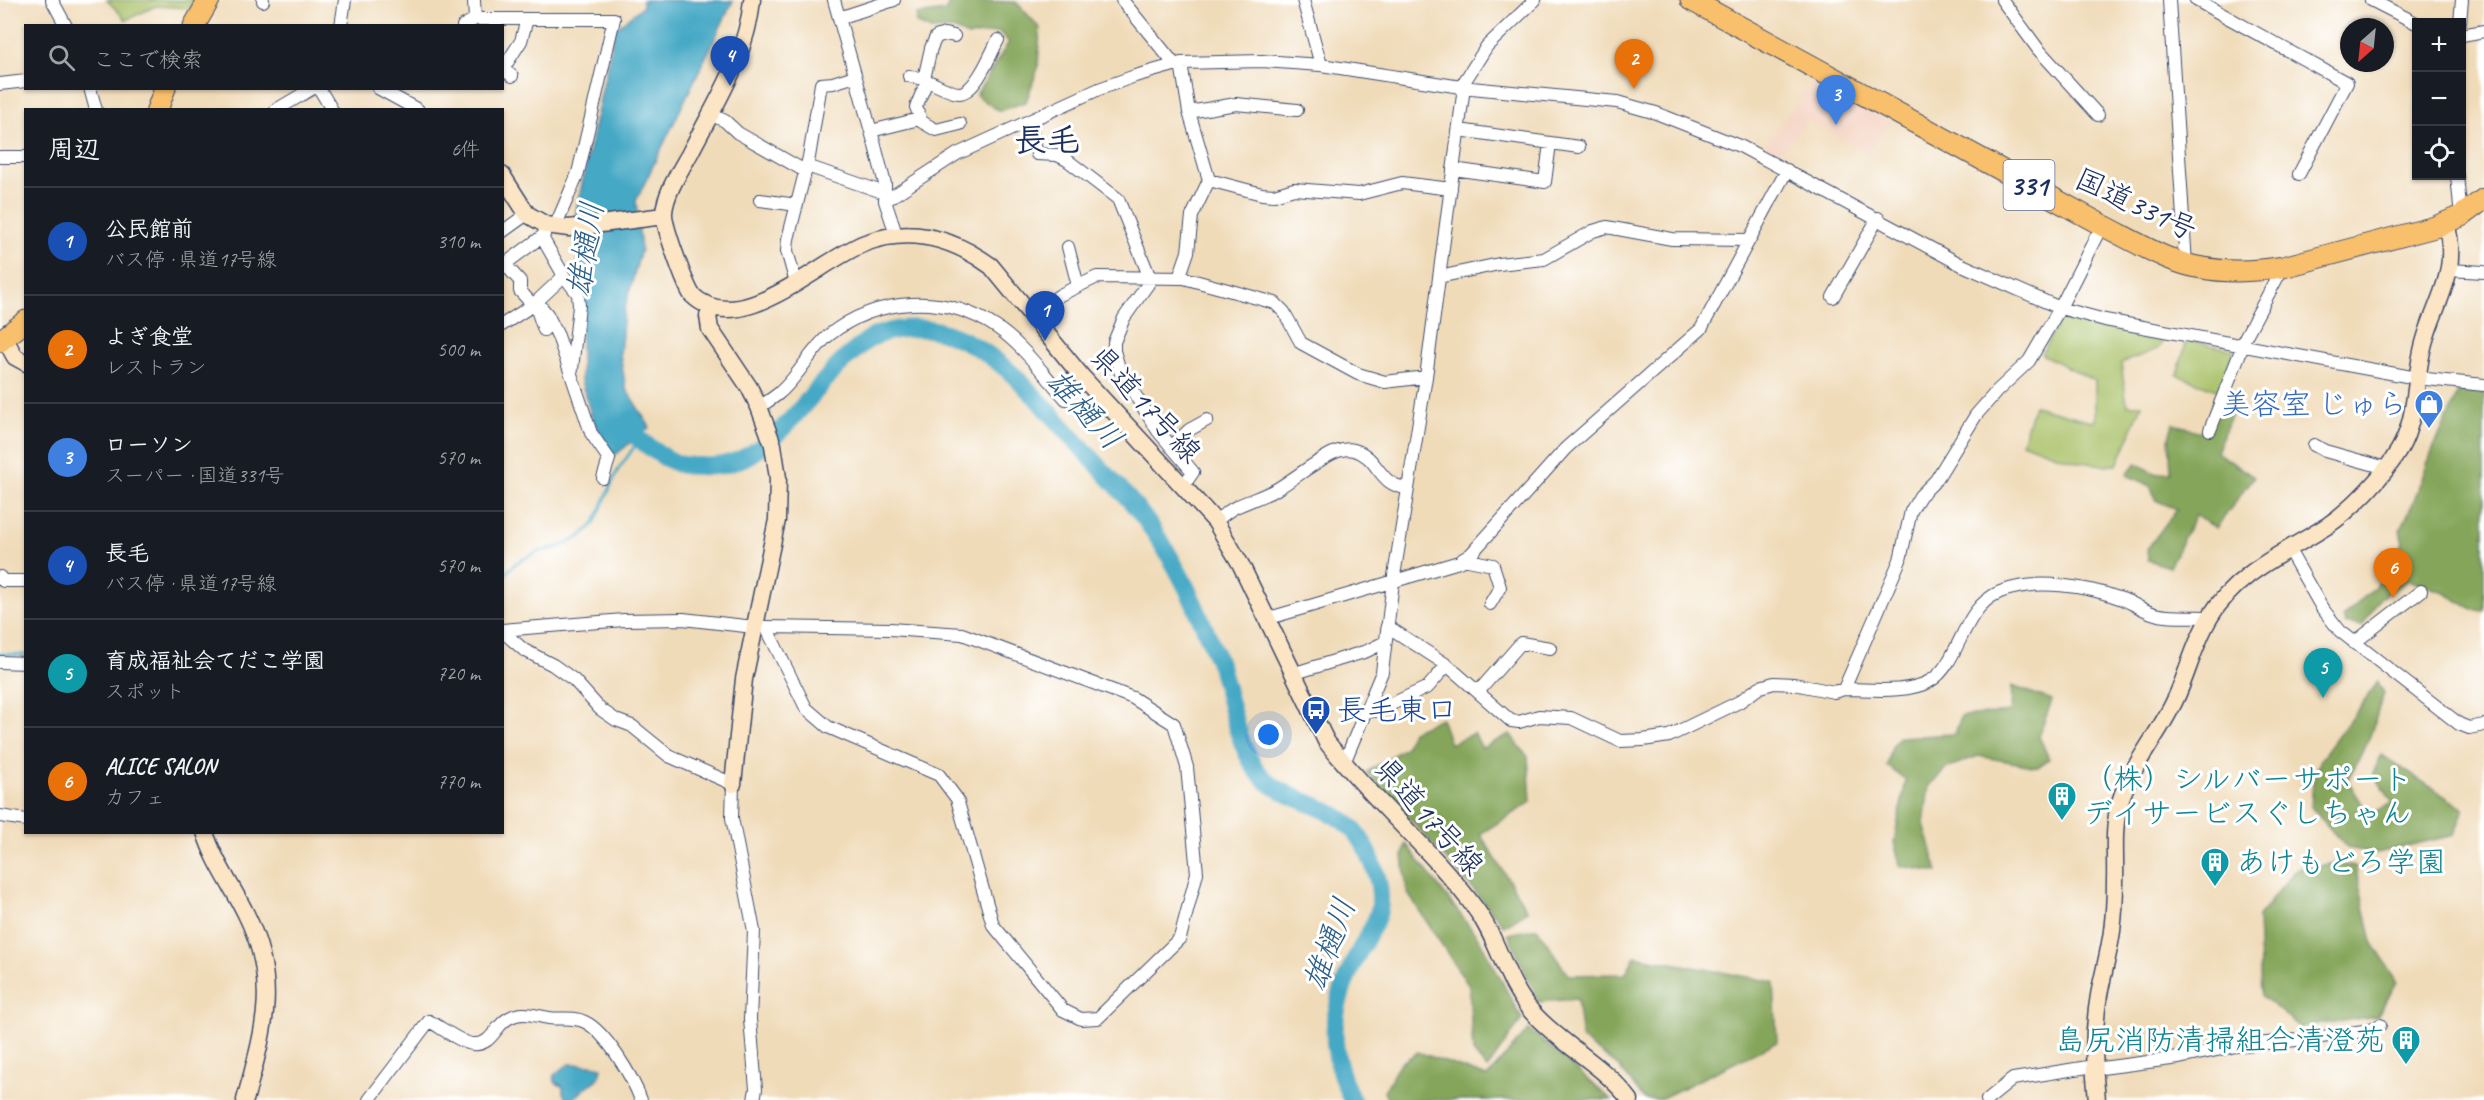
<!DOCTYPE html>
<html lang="ja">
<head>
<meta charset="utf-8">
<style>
  :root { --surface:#171b24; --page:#20242c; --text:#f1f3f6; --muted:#9ea1a6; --line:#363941; --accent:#8c9099 }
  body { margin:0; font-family:Caveat,"Klee One",sans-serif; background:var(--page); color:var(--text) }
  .controls { position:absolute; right:18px; top:18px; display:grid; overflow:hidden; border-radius:0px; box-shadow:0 2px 4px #0004 }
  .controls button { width:54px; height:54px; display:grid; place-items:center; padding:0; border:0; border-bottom:2px solid var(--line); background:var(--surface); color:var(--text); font:30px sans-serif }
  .compass { position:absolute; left:2340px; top:18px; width:54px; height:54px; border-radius:50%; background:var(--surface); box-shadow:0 2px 4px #0004; rotate:207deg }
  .you { position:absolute; left:1269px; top:735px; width:21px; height:21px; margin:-15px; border:4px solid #fff; border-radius:50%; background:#1a73e8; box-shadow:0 0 0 9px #1a73e833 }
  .badge { display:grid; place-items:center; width:39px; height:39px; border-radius:50%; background:var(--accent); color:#fff; font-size:20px; font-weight:700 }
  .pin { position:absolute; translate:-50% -50px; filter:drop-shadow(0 2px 3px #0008) }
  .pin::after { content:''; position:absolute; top:32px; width:21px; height:18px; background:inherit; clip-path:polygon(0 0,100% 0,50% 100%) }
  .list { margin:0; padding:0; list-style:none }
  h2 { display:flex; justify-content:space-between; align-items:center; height:78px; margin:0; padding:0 24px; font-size:26px }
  h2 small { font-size:20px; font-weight:400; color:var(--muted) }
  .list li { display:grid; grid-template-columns:39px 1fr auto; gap:18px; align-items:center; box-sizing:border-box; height:108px; padding:0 24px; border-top:2px solid var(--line) }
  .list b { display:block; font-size:22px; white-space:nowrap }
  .list p { margin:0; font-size:20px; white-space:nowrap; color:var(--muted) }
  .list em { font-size:20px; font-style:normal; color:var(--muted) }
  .icon { flex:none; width:33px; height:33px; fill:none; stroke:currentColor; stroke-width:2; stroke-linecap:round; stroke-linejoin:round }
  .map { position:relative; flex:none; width:2484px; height:1100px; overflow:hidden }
  .search { position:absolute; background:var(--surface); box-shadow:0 2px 4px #0004; left:24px; top:24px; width:480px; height:66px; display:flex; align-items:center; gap:15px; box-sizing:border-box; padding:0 21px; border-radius:0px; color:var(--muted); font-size:22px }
  .panel { position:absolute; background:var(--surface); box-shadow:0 2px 4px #0004; left:24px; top:108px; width:480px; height:726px; border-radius:0px }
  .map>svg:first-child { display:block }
  .built { fill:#f4d3c1 }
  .green { fill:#a7c065; stroke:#617862; stroke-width:1.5 }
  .forest { fill:#85a65a; stroke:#506a5c; stroke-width:1.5 }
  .water { fill:#45a8c5; stroke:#306c92; stroke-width:1.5 }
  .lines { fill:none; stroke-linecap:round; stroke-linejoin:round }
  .stream { stroke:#45a8c5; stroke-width:3 }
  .river { stroke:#45a8c5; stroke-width:18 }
  .street-casing { stroke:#3b496c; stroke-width:14 }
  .secondary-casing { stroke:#3b496c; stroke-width:19 }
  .highway-casing { stroke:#3b496c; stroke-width:23 }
  .street { stroke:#fff; stroke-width:12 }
  .secondary { stroke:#fce5c4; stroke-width:16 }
  .highway { stroke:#f8bf6c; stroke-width:21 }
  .labels { text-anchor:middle; stroke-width:6; stroke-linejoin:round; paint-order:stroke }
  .shield { fill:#fff; stroke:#5f6d8e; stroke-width:1.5 }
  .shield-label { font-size:28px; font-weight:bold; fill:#1b2f5e }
  .street-label { font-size:30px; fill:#1b2f5e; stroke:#fff }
  .shop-label { font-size:30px; fill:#366cbe; stroke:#fff; text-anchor:end }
  .transit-label { font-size:30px; fill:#164399; stroke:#fff; text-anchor:start }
  .culture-label { font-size:30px; fill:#0d838f; stroke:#fff; text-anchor:start }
  .water-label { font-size:32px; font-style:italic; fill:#2c5f87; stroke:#fff }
  .quarter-label { font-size:33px; font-weight:bold; fill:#1b2f5e; stroke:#fff }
</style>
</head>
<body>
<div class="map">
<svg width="2484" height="1100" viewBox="0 0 2484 1100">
  <rect width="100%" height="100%" fill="#fff"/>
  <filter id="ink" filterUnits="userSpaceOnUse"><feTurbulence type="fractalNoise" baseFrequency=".0167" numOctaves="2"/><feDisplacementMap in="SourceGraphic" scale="12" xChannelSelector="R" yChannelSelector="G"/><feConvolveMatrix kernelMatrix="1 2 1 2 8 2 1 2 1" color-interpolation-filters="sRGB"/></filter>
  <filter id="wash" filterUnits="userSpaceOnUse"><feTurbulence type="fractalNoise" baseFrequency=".008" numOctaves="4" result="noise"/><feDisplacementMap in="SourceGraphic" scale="24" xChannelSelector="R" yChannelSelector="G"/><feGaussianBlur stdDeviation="1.35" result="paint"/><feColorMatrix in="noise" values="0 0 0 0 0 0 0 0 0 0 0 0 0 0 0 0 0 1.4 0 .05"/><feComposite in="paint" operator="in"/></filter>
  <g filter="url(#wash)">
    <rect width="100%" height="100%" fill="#f0dbb9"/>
    <path class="built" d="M1813,80L1891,122L1868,153L1807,121L1779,155L1763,148Z"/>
    <path class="green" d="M107,0H195L189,8L156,6L126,20Z
      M2063,315L2166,336L2158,349L2121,363L2127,405H2142L2117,465C2082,466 2054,455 2022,442L2034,406L2095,422V381L2041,354Z
      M2187,340L2234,350L2219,391L2177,375Z"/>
    <path class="forest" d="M951,0L1016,2L1040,28L1038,68L1026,102L999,111L976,95L1009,42L999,32L968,36L953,29L931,30L916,23L917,15L945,11Z
      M2458,391L2484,393V611L2474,610L2441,591L2408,580L2380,598L2362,626L2345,623L2343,617L2374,588L2403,543L2400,530C2415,504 2422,475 2434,447C2442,428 2452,412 2458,391Z
      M2215,395L2235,406L2216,452L2254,477L2216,528L2195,515L2169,567L2148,560L2147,549L2177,509L2157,501L2150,486L2127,475L2136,463L2157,474L2171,472L2169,438L2173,423L2203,433Z
      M2378,682L2384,693L2370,736L2348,781L2369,815L2393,803L2373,773L2382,755L2464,809L2454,835L2377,853L2347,848L2311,807L2313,782L2321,759Z
      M2012,686L2052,700L2039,736L2049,759L2038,767L1978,756L1949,767L1929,785L1924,824L1938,872L1900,866L1894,842L1906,780L1887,766L1892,747L1899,737L1955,734L1961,716L2011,712Z
      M1441,718L1450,744L1474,733L1482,748L1510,734L1528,757L1531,802L1480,834L1528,911L1504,926L1460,874L1367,772L1405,748L1412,731Z
      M1406,844L1479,939L1522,1019L1487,1069L1473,1052L1469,986L1407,892L1403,856Z
      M2336,863L2355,866L2372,942L2397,982L2377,1016L2300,1027L2261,996L2258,917L2296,869Z
      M1537,928L1568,975L1625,974L1635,956L1774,982L1777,1042L1658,1100H1645L1619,1067L1582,1039L1577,999L1539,1002L1508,934Z
      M1529,1029L1612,1100H1388L1384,1092L1399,1064L1418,1052L1487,1077Z"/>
    <path class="water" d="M642,0L733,1L636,201L641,250L624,311L620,354L626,389L650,427L614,456L594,424L581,381V296L574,221L615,29L643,6Z
      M569,1064L593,1065L602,1067C601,1082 593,1081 584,1089C578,1095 575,1099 567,1100L563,1093V1087L555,1082L554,1075Z"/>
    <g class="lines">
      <path class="stream" d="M502,577L516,563L537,552L559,547L580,537L594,524L618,470L639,440
        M0,654L26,655"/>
      <path class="river" d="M620,420C634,436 659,457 679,464C685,466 694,466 700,466C771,473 808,386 857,349C862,345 867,339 873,337C892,328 919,326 939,331C994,346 1033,394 1070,435C1091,458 1113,481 1134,505C1162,539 1185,581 1202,622C1208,636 1215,651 1220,666C1230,699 1236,739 1255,768C1280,805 1336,800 1360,838C1372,856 1381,882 1380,902C1380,917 1369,933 1362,946C1333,1000 1323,1042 1352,1100"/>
    </g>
  </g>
  <g filter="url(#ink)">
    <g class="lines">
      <g class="street-casing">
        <path id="street" d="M52,0L66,26
          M263,0V1
          M474,0L475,19
          M834,0L874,142L885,184V201L897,237
          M1122,0L1175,65
          M1303,0L1321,65
          M2002,0L2038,49L2098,115
          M2169,0L2186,264
          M2196,0L2347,83L2299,174
          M2371,0L2416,23
          M839,18L894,0
          M2460,22L2462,0
          M341,26L345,0
          M463,26L475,19H614L578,173L555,227
          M2462,35L2484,31
          M954,36L945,34L936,37L931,48L924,79L927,81L916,107L922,122L936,130L960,124
          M512,76L503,69L521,41L527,19
          M909,76L924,79
          M927,81C936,84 950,93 959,93C976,93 991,53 998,40
          M0,84L26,81
          M1461,87L1487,46L1535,0
          M90,88L96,110
          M319,88L332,110
          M378,88L418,110
          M276,110L313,88
          M1189,112L1236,104L1297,110
          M710,114L725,121L738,133L805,171
          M1029,121L1037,154L1057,155L1067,160L1118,199L1150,278L1148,284L1124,318L1114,342V351L1120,371L1158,431L1193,472L1184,485
          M1459,130L1579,147
          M871,131L919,119
          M0,157H26
          M807,166L885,193
          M1453,169L1545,182L1550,143
          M2457,176L2461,216
          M1209,180L1262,194L1274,195L1294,189L1359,194L1402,183L1451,189
          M760,200L797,205
          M885,201L957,154L1099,89L1135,76L1181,63L1262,61L1321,65L1461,87L1617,102L1656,113L1742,147L1960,264L2060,308L2105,320L2417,378L2484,385
          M502,232L527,214
          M1068,247L1078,286
          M502,261L520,281V291L533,305
          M505,264L544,235
          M2449,270L2484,272
          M564,276L578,294L579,306L572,369
          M1439,277L1499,264L1544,259L1593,231L1607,227L1672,239L1749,240
          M1179,278L1188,252L1192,216L1209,180L1189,112L1181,63
          M796,283L787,251L788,239L809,157L821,84L833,83L855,76
          M1833,297L1878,218
          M537,302L547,314L558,336L591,433L609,459L603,478
          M536,307L544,330
          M1032,314L1060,295L1097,277L1184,278L1275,303L1284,312L1301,343L1358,374L1385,382L1426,377
          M502,325L533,305L564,276L543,239L546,225
          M2241,345L2283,267
          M759,407C765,403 772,399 778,394C798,378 809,352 829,335C877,297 945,293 996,327C1023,345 1044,375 1066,399
          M2210,430L2243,345
          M2314,445L2325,451L2386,468
          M1171,447L1189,430L1207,420
          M1215,521C1223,516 1230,509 1238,506C1251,500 1264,496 1277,489C1295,478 1312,464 1331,454C1337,451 1347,448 1354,450C1380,457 1377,486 1408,488
          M2289,550L2322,608L2340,631L2459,724L2469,728L2484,725
          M1463,559L1493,565L1500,587L1490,604
          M0,577L3,581H26
          M1266,619L1459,562L1471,554L1566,448L1701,329L1787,170
          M1387,626L1447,665L1511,721L1519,722L1539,716L1571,718L1620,741L1643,740L1669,736L1739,702L1760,687L1774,683L1794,684L1834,692L1844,689C1871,689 1906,694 1930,681C1960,664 1961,608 2000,592C2035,578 2087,586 2122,599C2134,603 2146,613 2159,615C2175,618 2193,616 2210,617
          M502,630L624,620L683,619L754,627H766L890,629L962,634L1133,698L1174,724L1187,767L1197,873L1180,938L1098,1018L1081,1019L1063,1010L993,925L957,799L939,775L828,727L806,708L766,627
          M502,631L524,650L553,665L574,680L600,709L616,720L632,726L669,756L733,784L732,818L754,931L750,1019L756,1089L754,1100
          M2354,643L2421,591
          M0,662L26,663
          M1292,674L1367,651L1385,642
          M1844,689L1900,560L1911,511L1920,496L1936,480L1976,415L1997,391L2029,361L2060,308L2102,225
          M1478,692L1521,643L1550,648
          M1365,712L1379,710L1428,687L1447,665
          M1344,763L1382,672L1393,582L1426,377L1464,87
          M0,816L26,820
          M2094,1069L2179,1058L2236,1046L2307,1039L2371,1030L2380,1025
          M369,1100L429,1021C439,1026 463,1044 473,1044C492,1046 495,1025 509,1018C522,1010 535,1016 549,1018C561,1020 573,1016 585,1022C606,1032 633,1078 641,1100
          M1987,1100L2013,1079L2094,1066"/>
      </g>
      <g class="secondary-casing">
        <path id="secondary" d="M752,0C747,56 715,104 690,153C680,171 666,192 664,212C663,225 685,284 692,295C740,341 818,261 865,243C911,226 954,239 991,266L1083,378L1215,521L1241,565L1326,741C1372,800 1431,848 1475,908C1499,940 1505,981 1532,1012C1561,1045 1603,1064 1630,1100
          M502,175L527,214L546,225L569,228L664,216
          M712,308L708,316L710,329L749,387L759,407L773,445L778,478L777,520L744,679L733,784
          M5,339L15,357L26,363
          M205,832C214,862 233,887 246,914C280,983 264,1030 245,1100
          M2097,1100C2093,1065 2093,1030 2099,995C2103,974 2109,953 2112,931C2114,915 2115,898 2115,881C2116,855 2112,828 2120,802C2131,765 2159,735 2175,700C2188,673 2194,643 2210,617C2236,573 2285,553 2327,526C2352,509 2384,476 2399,450C2418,418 2414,378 2424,343C2436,299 2460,273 2446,223"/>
      </g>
      <g class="highway-casing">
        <path id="highway" d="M1691,0L2102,225C2124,236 2146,249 2168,258C2203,273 2246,273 2283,267L2435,227L2461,216L2484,199
          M194,26L209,0
          M157,110L165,88
          M0,341L26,321"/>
      </g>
      <use href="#street" class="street"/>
      <use href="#secondary" class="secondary"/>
      <use href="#highway" class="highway"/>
    </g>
  </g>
  <defs>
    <g id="shop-pin" transform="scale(1.5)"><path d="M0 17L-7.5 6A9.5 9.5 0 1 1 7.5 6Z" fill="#3f7fe0" stroke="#fff"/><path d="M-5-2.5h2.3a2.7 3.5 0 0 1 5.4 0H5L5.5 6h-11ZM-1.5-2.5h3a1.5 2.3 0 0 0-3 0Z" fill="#fff"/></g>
    <g id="bus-pin" transform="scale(1.5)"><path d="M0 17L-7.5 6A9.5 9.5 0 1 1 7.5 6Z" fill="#1a4fb4" stroke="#fff"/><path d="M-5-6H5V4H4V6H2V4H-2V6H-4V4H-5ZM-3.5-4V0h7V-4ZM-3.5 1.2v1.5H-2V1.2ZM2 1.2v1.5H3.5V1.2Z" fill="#fff"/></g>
    <g id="building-pin" transform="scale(1.5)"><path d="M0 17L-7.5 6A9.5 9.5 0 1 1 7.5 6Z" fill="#0f9aa8" stroke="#fff"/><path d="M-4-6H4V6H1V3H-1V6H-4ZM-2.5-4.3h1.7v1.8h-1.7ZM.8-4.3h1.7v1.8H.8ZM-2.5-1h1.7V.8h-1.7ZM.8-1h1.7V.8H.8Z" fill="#fff"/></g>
  </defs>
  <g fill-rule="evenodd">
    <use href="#shop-pin" x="2429" y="404"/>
    <use href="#bus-pin" x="1316" y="710"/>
    <use href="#building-pin" x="2062" y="796"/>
    <use href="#building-pin" x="2215" y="862"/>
    <use href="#building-pin" x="2406" y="1040"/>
  </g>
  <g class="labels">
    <rect class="shield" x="2003.5" y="160" width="51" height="50" rx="4.5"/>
    <g class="shield-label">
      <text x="2029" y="195">331</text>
    </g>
    <g class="street-label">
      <text transform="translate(2136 204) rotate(25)" y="10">国道331号</text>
      <text transform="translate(1146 404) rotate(47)" y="10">県道17号線</text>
      <text transform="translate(1429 816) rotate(48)" y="10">県道17号線</text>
    </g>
    <g class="shop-label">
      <text x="2408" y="414">美容室 じゅら</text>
    </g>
    <g class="transit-label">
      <text x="1337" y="720">長毛東口</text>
    </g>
    <g class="culture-label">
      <text x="2083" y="789">（株）シルバーサポート<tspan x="2083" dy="34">デイサービスぐしちゃん</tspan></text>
      <text x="2236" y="872">あけもどろ学園</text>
      <text x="2385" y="1050" text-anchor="end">島尻消防清掃組合清澄苑</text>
    </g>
    <g class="water-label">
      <text transform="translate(585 249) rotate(-81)" y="11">雄樋川</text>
      <text transform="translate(1085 409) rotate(47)" y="11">雄樋川</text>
      <text transform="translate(1329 944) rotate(-70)" y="11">雄樋川</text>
    </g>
    <g class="quarter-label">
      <text x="1047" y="151">長毛</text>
    </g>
  </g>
</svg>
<div class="controls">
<button>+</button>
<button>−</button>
<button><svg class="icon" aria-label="locate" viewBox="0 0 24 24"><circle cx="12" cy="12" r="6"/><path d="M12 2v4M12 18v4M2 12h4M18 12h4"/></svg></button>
</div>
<svg class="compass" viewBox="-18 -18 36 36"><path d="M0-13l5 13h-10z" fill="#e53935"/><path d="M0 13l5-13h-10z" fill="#9ea1a6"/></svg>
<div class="you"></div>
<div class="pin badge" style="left:1045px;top:341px;background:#1a4fb4">1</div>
<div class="pin badge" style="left:1634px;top:89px;background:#e8710a">2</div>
<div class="pin badge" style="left:1836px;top:125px;background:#3f7fe0">3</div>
<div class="pin badge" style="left:730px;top:86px;background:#1a4fb4">4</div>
<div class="pin badge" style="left:2323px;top:698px;background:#0f9aa8">5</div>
<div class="pin badge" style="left:2393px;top:598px;background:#e8710a">6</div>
<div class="search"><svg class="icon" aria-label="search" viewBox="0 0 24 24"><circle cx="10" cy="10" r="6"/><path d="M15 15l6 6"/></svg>ここで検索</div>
<section class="panel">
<h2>周辺<small>6件</small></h2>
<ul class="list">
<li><span class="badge" style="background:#1a4fb4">1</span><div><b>公民館前</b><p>バス停 · 県道17号線</p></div><em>310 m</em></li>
<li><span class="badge" style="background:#e8710a">2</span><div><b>よぎ食堂</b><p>レストラン</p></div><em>500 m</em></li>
<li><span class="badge" style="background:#3f7fe0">3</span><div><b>ローソン</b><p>スーパー · 国道331号</p></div><em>570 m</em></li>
<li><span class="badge" style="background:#1a4fb4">4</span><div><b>長毛</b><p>バス停 · 県道17号線</p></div><em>570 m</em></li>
<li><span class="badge" style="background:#0f9aa8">5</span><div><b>育成福祉会てだこ学園</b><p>スポット</p></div><em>720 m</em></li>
<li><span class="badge" style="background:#e8710a">6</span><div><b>ALICE SALON</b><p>カフェ</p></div><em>770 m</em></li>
</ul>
</section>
</div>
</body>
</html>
